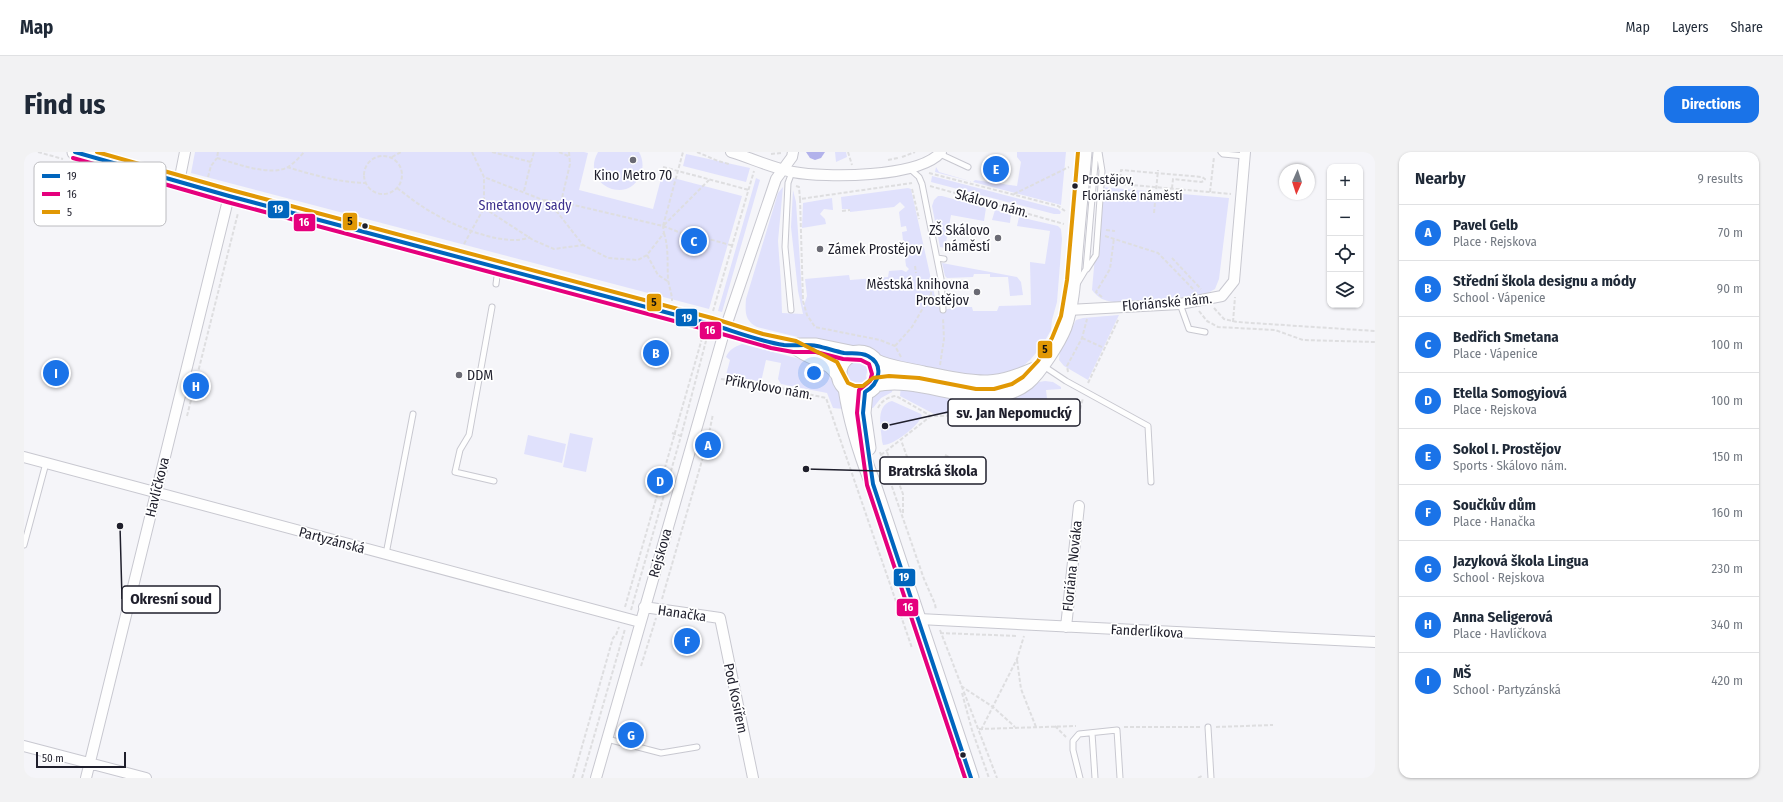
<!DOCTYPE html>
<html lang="en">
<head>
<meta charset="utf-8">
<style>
  :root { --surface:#fff; --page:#f2f2f3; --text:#1f2937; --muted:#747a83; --line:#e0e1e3; --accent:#1a73e8 }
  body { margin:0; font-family:"Fira Sans Condensed",sans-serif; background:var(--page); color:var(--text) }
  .controls { position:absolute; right:12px; top:12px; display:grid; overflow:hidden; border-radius:8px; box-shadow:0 1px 3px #0004 }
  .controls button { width:36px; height:36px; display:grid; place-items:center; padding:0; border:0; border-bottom:1px solid var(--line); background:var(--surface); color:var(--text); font:20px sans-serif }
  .compass { position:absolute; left:1255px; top:12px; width:36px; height:36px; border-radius:50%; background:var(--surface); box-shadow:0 1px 3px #0004; rotate:183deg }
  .scale { position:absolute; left:12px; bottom:10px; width:90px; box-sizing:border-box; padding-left:4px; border:2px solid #1f1f2c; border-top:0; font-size:11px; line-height:14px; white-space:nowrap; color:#1f1f2c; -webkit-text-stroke:3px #fff; paint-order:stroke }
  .you { position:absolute; left:790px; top:221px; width:14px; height:14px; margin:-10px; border:3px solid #fff; border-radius:50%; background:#1a73e8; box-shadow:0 0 0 6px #1a73e833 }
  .badge { display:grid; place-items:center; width:26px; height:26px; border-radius:50%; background:var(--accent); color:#fff; font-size:13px; font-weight:700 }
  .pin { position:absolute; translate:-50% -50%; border:2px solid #fff; box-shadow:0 1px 4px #0006 }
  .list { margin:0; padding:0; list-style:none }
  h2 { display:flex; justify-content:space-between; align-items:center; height:52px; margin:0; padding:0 16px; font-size:17px }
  h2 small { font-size:13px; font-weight:400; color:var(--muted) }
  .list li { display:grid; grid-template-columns:26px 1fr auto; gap:12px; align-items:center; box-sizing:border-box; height:56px; padding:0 16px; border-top:1px solid var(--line) }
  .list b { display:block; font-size:15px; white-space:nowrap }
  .list p { margin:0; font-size:13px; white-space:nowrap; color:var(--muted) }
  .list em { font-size:13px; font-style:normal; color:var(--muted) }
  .icon { flex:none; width:22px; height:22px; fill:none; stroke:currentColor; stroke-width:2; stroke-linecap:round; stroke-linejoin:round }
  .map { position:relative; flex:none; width:1351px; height:626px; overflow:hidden; border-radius:12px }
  header { display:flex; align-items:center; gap:24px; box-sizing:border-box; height:56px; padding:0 20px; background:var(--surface); border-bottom:1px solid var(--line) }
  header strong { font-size:19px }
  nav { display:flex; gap:22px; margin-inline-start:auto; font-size:14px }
  .intro { display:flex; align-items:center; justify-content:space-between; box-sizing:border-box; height:96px; padding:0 24px }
  h1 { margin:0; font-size:28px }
  .button { padding:10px 18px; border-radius:12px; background:var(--accent); color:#fff; font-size:14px; font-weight:700 }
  main { display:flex; gap:24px; padding:0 24px }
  aside { flex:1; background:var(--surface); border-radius:12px; box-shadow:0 1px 3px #0004 }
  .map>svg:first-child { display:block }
  .green { fill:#e0e1fc }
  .water { fill:#b2b2eb }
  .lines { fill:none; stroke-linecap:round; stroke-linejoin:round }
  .lane-casing { stroke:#c8c8d0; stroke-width:7 }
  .street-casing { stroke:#c8c8d0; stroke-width:12 }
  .secondary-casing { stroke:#c8c8d0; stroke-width:17 }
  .path { stroke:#dedee0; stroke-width:2; stroke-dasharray:4 2; stroke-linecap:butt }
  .lane { stroke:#fefefe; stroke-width:5 }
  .street { stroke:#fefefe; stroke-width:10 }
  .secondary { stroke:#fefefe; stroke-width:15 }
  .bus-1-casing { stroke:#fff; stroke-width:7 }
  .bus-2-casing { stroke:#fff; stroke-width:7 }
  .bus-3-casing { stroke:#fff; stroke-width:7 }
  .bus-1 { stroke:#0065bd; stroke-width:4 }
  .bus-2 { stroke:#e5007d; stroke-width:4 }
  .bus-3 { stroke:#e19804; stroke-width:4 }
  .poi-dot { fill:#6a6a74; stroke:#fff; stroke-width:1.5 }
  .bus-dot { fill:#1f1f2c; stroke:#fff; stroke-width:1.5 }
  .labels { text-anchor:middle; stroke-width:3.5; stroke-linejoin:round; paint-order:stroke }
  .bus-label { font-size:13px; fill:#1f1f2c; stroke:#fff; text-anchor:start }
  .poi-label { font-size:14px; fill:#1f1f2c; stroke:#fff; text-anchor:end }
  .street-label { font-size:14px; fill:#1f1f2c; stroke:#fff }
  .park-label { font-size:14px; fill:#3c308d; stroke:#fff }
  .key { fill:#fff; stroke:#bcbcc0; stroke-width:1 }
  .key-label { font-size:11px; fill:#1f1f2c }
  .leader { fill:none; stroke:#1f1f2c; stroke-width:1.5 }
  .callout-dot { fill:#1f1f2c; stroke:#fff; stroke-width:1.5 }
  .callout { fill:#fff; stroke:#1f1f2c; stroke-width:1.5 }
  .callout-label { font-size:15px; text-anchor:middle; font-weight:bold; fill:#1f1f2c }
  .line-badge { stroke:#fff; stroke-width:1.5 }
  .badge-label { font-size:11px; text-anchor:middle; font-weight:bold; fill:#fff }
  .pale-badge-label { font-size:11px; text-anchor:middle; font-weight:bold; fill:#111 }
</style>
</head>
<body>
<header>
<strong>Map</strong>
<nav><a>Map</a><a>Layers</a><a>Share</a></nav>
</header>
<div class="intro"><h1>Find us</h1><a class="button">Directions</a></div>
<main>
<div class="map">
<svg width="1351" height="626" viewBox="0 0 1351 626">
  <rect width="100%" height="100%" fill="#f5f5f9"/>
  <path class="green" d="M171,0H560L564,1L555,38L629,57L638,23L718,44L685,157L167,21Z
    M574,0H615C619,7 620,16 616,24C602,54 556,31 574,0Z
    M811,0H822L823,5L812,10Z
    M993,0H1042L1037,53L911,20L912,15L915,20L949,30L951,28L993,34L997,10L993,5Z
    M662,2L726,16L722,30L659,14Z
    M908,24L1034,57L1037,60L1036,62H1030L907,30Z
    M732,26L736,28L698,160L694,159Z
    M759,35L754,89L757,131L758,161L779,162L774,139L767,75L769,38L772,50L779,156L783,144L781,127L825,123L826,128L864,125L865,119L878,118L882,120L885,117L882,114L878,80L883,79L882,74L877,75L875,60L881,55L876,50L870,55L826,60V57H818L817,45L884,36L887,37L913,154L919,158L935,155H948L949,159H973L975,154L1007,153L1006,110L1021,112L1026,79L993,74L995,65L1034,74L1037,77L1038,87L1033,150L1028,168L1027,178L1018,194L1006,208L999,214L982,222L958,226L864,211L849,197L841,194H825L798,191L733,175C721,169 721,160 722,147L754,41Z
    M1077,35L1205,46L1195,127L1191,137L1178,144L1090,150C1080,149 1074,146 1068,138Z
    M914,44H918L962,56L960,69L927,63L921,96L916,95L908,54L910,48Z
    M808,46L809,58L800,57L796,62L801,67L802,72L778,76L779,51Z
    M971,58L987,62L986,71L968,68Z
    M918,111L993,125L997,130L999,143L986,144L984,125H966V122H950L949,125L923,126L921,124Z
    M1095,163L1064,228L1040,214L1035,208L1036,199L1052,168L1059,166Z
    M718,192L795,212L807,223L816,244L819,257L809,256L803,241L757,232L754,227L757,211L742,208L737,230L702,223L706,208L702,205C705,198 710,195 718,192Z
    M838,207L845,212L842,224L844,230C837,236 830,234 824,228L822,218L828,209Z
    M1021,229L1029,230L1037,235V237L1022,238L1024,255H1030V259L910,262L876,244L877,234L1001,238L1015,230Z
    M869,235L868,240L857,246L849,256H843C847,244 857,238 869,235Z
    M868,249L897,262L898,264C894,274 870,293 859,293L858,289C857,276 851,253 868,249Z
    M546,281L569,286L562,320L539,315Z
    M504,283L542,292L538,311L500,302Z"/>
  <path class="water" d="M782,0H801L797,6L791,8L786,6Z"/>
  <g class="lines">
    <g class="lane-casing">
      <path id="lane" d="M1197,0L1199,2L1221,4
        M916,2L944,15
        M885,16L895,25L898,32L917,127L919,158
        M913,106L920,107
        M1063,117L1072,103L1078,19L1075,0
        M472,132L474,117
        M1053,132L1062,117L1072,0
        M1156,152L1165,177L1181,180
        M468,155L445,283L436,298L431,320L470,329
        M767,158L761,95L764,31L768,20
        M1018,213L1042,229L1124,274L1127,330
        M0,393L22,311
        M362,402L389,262
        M1184,575L1187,626
        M1068,581L1071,626
        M583,587L637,601L673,595
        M1056,626L1049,598V589L1055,582L1093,578L1096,626"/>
    </g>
    <g class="street-casing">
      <path id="street" d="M707,0C727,6 748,16 769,20C801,26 895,26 917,0
        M155,30L161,0
        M1044,158L1156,152L1198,144L1210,129L1221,0
        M0,305L616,470
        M620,455L696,466L729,626
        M895,467L1351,490
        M1042,475L1055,354
        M0,594L122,626
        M62,626L205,44
        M572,626L701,177L752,27L768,5L769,0"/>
    </g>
    <g class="secondary-casing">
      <path id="secondary" d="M51,0L205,44L686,172L738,188L769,194H792L831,202
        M770,194C776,198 783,202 790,205C802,211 807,211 815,223
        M815 221a20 20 0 1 1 40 0a20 20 0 1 1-40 0Z
        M850,209C866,217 883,218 900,222C921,226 943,232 964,231C981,230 996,224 1011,218
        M851,232C889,224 928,244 966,243C978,243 993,238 1003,230C1015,220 1034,190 1040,175C1048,151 1049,125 1051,100C1054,67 1057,33 1060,0
        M822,236C827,270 837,301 849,332L947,626
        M841,240L839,261L844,296"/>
    </g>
    <path class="path" d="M14,0L39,7
      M194,0L193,6C211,11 246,25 264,15C269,12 276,5 280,0
      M448,0L460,25L519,48L534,61L559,93L584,106L614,108L623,103L640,81L639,74
      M468,0L507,10L500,39
      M535,0L544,4
      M545,0L546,12L537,50L639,74L659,0
      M673,0L694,9L705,12
      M824,0L828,13
      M747,2L757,1
      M340 23a19 19 0 1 1 38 0a19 19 0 1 1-38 0Z
      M368,5L377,0
      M878,5L891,0
      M864,8L874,6
      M507,10L510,0
      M263,15C289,23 313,30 341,31
      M639,15L725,38
      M905,21L1034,54L1041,59
      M184,25L187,14L193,6
      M1086,31L1207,42
      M1096,32L1097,18L1178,25L1181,27L1180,29L1177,30L1149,27L1148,36
      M772,34L775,35L776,47
      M906,34L1040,72
      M373,36C385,45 396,54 409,61C430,74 482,96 506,85
      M888,37L895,67
      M1186,40L1190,5
      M990,42L1045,15
      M520,48L537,50
      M460,56L509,88L530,97L559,93
      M818,59L826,58
      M1130,61L1134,18
      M640,73L685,28
      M639,74L660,82
      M658 89a12 12 0 1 1 24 0a12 12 0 1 1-24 0Z
      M1082,78L1091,79
      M640,81C645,97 643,111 644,127C645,135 648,141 648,149
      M1081,84L1134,101L1171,139
      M681,86L710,94
      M440,92L460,56V25
      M623,103L634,123L645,130
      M1148,106L1177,137
      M891,114L892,121
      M908,134L907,142L909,151
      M1078,145L1072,140L1086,117L1090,86
      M1190,156L1200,167L1213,170L1351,179
      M689,159L730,19
      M1175,159L1183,169L1194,175L1251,178L1279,188L1351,190
      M1209,170L1211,145
      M1058,186L1080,196
      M871,194L888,175L907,142
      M877,205L871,194L856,188L791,175L783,163L779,149L776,47L888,31
      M916,213L920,187L919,166
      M1044,220L1043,214L1058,186L1063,167
      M697,227L748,234L802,246L888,496
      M1064,231L1095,166
      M854,256C857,249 864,245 872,244L907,264L1055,262L1059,246
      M163,264L214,61
      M648,281L657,284
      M856,300L900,427L911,452L912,458
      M863,300L879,342V363
      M857,303L907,264
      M921,303L937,311L952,325
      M871,319L886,313L877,288
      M638,447L683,291L689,262
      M601,455L679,183
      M607,458L657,284L683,185
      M916,478L973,626
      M916,481L993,484
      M993,508L997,537L1012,575
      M617,514L632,466
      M937,534L969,555L991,575
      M938,541L948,578L965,626
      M1031,574L1042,585
      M1100,575H1176
      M1192,575L1249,573
      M955,577L1052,574
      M957,578L993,507L1000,484
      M549,626L589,486L592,483L595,475
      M558,626L601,477
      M1174,626L1178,624"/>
    <use href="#lane" class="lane"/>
    <use href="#street" class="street"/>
    <use href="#secondary" class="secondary"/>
    <g class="bus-1-casing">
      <path id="bus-1" d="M51,0L205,44L686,172C710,179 734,189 760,193C771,194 782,192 793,194C802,196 811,199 820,201C828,202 836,200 844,204C861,213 855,232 841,240L839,261L849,332L947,626"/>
    </g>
    <g class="bus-2-casing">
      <path id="bus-2" d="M49,6L203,50L684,178L747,196L769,200H792L819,207L837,208L845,212L848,222L846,229L835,238L833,261L843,333L941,626"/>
    </g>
    <g class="bus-3-casing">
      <path id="bus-3" d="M73,0L207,38L688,166L739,182L772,189L813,210L824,231L831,234H839L849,226L865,224L895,226L952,237H970L988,232L999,225L1014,209L1028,186L1037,164L1043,128L1054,0"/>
    </g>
    <use href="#bus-1" class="bus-1"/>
    <use href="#bus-2" class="bus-2"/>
    <use href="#bus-3" class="bus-3"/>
  </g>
  <g class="poi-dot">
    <circle cx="609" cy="8" r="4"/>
    <circle cx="974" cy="86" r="4"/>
    <circle cx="796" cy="97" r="4"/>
    <circle cx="953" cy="140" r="4"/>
    <circle cx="435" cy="223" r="4"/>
  </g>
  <g class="bus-dot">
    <circle cx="1051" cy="34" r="3.5"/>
    <circle cx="341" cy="74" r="3.5"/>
    <circle cx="939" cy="603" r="3.5"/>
  </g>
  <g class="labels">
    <g class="bus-label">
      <text x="1058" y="32">Prostějov,<tspan x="1058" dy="16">Floriánské náměstí</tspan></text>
    </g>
    <g class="poi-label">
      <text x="609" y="28" text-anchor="middle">Kino Metro 70</text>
      <text x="966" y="83">ZŠ Skálovo<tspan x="966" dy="16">náměstí</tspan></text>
      <text x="804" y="102" text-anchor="start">Zámek Prostějov</text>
      <text x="945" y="137">Městská knihovna<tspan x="945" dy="16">Prostějov</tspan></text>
      <text x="443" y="228" text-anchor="start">DDM</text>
    </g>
    <g class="street-label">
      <text transform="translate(968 51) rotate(15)" y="5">Skálovo nám.</text>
      <text transform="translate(1143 150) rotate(-5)" y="5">Floriánské nám.</text>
      <text transform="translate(745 235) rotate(10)" y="5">Přikrylovo nám.</text>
      <text transform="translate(133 335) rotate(-76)" y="5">Havlíčkova</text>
      <text transform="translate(308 388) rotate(15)" y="5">Partyzánská</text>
      <text transform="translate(636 401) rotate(-74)" y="5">Rejskova</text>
      <text transform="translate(1048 414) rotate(-84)" y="5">Floriána Nováka</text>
      <text transform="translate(658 461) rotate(8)" y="5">Hanačka</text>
      <text transform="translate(1123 479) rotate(3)" y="5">Fanderlíkova</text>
      <text transform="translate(712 546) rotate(78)" y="5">Pod Kosířem</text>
    </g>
    <g class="park-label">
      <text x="501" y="58">Smetanovy sady</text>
    </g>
  </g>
  <rect x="10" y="10" width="132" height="64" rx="6" class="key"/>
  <rect x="18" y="22" width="18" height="4" fill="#0065bd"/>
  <rect x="18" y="40" width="18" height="4" fill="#e5007d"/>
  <rect x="18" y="58" width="18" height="4" fill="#e19804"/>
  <g class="key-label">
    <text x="43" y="28">19</text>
    <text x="43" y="46">16</text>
    <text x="43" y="64">5</text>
  </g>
  <path class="leader" d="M861 274L924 260M782 317L856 319M96 374L98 447"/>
  <g class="callout-dot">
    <circle cx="861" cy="274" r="4"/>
    <circle cx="782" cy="317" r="4"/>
    <circle cx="96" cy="374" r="4"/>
  </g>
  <g class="callout">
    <rect x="924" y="247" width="132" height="27" rx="4"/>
    <rect x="856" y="305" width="106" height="27" rx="4"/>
    <rect x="98" y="434" width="98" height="27" rx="4"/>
  </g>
  <g class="callout-label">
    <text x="990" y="266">sv. Jan Nepomucký</text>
    <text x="909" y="324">Bratrská škola</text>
    <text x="147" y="452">Okresní soud</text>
  </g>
  <g class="line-badge">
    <rect x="243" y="48" width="23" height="19" rx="4" fill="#0065bd"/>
    <rect x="318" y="60" width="16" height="19" rx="4" fill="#e19804"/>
    <rect x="269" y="61" width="23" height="19" rx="4" fill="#e5007d"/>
    <rect x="622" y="141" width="16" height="19" rx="4" fill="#e19804"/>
    <rect x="651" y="156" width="23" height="19" rx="4" fill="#0065bd"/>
    <rect x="675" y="169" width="23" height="19" rx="4" fill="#e5007d"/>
    <rect x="1013" y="188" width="16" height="19" rx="4" fill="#e19804"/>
    <rect x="869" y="416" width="23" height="19" rx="4" fill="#0065bd"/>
    <rect x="872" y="446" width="23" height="19" rx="4" fill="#e5007d"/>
  </g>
  <g class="badge-label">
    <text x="254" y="61">19</text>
    <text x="280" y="74">16</text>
    <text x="663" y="170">19</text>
    <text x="686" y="182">16</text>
    <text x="880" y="429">19</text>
    <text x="884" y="459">16</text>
  </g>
  <g class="pale-badge-label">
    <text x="326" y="73">5</text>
    <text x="630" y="154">5</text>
    <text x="1021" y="201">5</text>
  </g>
</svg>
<div class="controls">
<button>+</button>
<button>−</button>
<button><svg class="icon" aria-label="locate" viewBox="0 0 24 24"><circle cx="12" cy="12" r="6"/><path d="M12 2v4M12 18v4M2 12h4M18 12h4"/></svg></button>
<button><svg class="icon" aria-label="layers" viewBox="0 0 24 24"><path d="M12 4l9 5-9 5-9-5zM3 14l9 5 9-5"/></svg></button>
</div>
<svg class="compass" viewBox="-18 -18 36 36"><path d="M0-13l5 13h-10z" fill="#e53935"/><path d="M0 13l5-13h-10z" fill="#747a83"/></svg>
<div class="scale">50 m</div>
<div class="you"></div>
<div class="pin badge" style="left:684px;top:293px">A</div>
<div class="pin badge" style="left:632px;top:201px">B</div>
<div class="pin badge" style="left:670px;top:89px">C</div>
<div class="pin badge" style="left:636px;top:329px">D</div>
<div class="pin badge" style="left:972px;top:17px">E</div>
<div class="pin badge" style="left:663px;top:489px">F</div>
<div class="pin badge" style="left:607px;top:583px">G</div>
<div class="pin badge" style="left:172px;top:234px">H</div>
<div class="pin badge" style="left:32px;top:221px">I</div>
</div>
<aside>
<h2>Nearby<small>9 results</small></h2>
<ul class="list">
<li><span class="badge">A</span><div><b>Pavel Gelb</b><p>Place · Rejskova</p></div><em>70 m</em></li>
<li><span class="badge">B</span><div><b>Střední škola designu a módy</b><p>School · Vápenice</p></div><em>90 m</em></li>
<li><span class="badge">C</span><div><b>Bedřich Smetana</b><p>Place · Vápenice</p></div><em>100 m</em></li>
<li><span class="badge">D</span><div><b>Etella Somogyiová</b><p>Place · Rejskova</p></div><em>100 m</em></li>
<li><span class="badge">E</span><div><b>Sokol I. Prostějov</b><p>Sports · Skálovo nám.</p></div><em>150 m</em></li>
<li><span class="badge">F</span><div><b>Součkův dům</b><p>Place · Hanačka</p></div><em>160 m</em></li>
<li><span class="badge">G</span><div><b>Jazyková škola Lingua</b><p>School · Rejskova</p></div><em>230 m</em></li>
<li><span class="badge">H</span><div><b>Anna Seligerová</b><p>Place · Havlíčkova</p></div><em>340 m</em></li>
<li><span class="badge">I</span><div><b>MŠ</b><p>School · Partyzánská</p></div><em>420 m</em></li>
</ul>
</aside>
</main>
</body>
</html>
